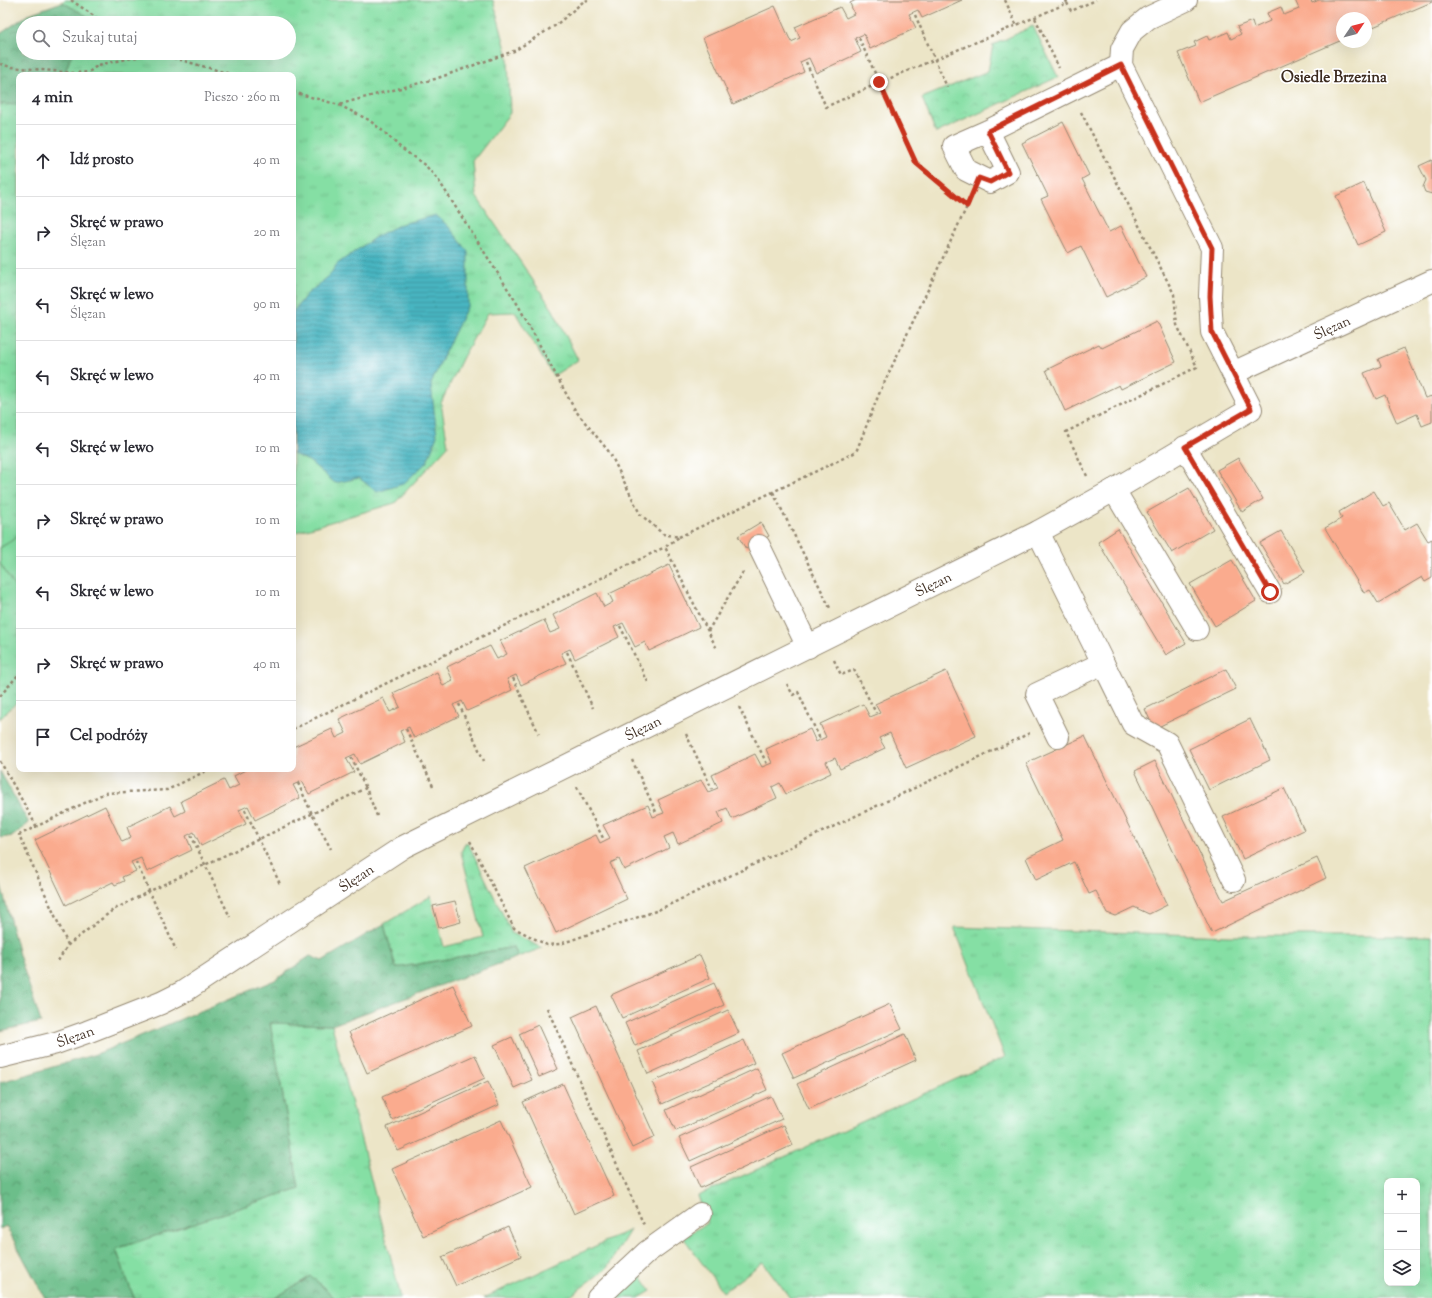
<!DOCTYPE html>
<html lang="pl">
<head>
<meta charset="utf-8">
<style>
  :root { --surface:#fff; --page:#f7f7f7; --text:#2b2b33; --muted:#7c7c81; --line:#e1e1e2 }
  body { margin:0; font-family:"Sorts Mill Goudy",serif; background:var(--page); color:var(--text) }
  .controls { position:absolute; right:12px; bottom:12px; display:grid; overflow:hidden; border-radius:8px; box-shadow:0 4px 16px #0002 }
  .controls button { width:36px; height:36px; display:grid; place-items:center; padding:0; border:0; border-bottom:1px solid var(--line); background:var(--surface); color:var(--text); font:20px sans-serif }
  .compass { position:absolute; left:1336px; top:12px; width:36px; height:36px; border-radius:50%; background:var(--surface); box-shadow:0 4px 16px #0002; rotate:55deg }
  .stop { position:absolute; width:12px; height:12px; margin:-9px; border:3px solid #c8321e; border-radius:50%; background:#fff }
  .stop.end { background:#c8321e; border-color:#fff; box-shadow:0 1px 4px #0008 }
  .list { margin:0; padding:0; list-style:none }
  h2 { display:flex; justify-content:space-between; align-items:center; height:52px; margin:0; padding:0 16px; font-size:17px }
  h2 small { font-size:13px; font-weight:400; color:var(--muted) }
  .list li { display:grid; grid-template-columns:26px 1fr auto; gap:12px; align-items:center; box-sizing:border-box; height:72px; padding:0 16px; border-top:1px solid var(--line) }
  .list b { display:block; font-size:15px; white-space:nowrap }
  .list p { margin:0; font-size:13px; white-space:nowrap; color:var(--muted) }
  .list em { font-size:13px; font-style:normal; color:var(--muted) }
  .icon { flex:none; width:22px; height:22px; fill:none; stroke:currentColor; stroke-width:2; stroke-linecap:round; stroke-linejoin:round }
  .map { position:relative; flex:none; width:1432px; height:1298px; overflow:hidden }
  .search { position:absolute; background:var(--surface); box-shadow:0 4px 16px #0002; left:16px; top:16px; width:280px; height:44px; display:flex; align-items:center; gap:10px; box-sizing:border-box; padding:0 14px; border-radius:22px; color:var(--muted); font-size:15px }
  .panel { position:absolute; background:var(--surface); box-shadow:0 4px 16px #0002; left:16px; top:72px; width:280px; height:700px; border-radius:8px }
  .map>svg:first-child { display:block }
  .grass { fill:url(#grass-tufts); stroke:#608461; fill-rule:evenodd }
  .forest { fill:url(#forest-crowns); stroke:#547454 }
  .park { fill:url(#park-crowns); stroke:#608461 }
  .pitch { fill:#85dfa4; stroke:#608461 }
  .water { fill:url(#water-rules); stroke:#417070 }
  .building { fill:#faab8e }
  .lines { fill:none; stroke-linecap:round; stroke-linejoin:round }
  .minor-casing { stroke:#948872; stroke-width:24 }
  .path { stroke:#948872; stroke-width:2.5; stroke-dasharray:3 3; stroke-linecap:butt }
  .minor { stroke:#fff; stroke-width:22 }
  .route { stroke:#c8321e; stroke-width:5 }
  .labels { text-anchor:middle; stroke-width:3.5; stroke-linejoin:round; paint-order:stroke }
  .street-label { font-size:14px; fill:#3b2a1e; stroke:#fff }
  .neighbourhood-label { font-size:15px; font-weight:bold; fill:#3b2a1e; stroke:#fff }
</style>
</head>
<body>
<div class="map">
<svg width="1432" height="1298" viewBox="0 0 1432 1298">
  <defs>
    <pattern id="grass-tufts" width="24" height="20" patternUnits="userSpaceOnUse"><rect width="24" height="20" fill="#85dfa4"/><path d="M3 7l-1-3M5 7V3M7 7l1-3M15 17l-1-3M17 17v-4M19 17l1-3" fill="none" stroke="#74c08d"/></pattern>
    <pattern id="forest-crowns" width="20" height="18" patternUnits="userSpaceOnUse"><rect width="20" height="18" fill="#6cbe8a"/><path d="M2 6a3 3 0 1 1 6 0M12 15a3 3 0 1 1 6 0" fill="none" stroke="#5a9b70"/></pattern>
    <pattern id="park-crowns" width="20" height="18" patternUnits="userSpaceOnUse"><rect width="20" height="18" fill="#85dfa4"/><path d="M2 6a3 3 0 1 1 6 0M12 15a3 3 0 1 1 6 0" fill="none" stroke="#74c08d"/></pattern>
    <pattern id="water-rules" width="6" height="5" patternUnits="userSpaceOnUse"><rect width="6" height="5" fill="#47b5c1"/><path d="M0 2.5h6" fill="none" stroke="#3c939c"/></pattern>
  </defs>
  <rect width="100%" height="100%" fill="#fff"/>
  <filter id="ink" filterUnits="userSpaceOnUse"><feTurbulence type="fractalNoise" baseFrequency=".025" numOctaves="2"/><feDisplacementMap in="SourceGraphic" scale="8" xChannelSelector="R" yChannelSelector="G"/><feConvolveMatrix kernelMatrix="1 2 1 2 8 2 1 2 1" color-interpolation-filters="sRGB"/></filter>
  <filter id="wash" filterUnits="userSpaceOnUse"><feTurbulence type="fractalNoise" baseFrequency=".012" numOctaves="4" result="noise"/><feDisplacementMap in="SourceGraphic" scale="16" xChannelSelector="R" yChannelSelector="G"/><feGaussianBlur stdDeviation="0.9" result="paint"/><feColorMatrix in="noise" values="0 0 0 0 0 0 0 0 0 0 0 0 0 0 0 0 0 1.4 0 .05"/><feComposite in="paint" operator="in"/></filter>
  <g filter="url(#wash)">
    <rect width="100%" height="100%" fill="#ece5c7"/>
    <path class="grass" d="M65,0H493L508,57L510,113L473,161L476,196L553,310L578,360L553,376L515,312L488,313L463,357L441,403L448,446L395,503L293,533V75H64L72,53H289V23H84L87,16L62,2Z
      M0,104L19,105V700L0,719Z
      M468,843L512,933L542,948L518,957L514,947L396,968L384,924L431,896L444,947L483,937L461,852L465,844Z
      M954,927L1229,936H1432V1298H790L763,1262L723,1292L683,1237L708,1223L698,1196L1005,1057ZM1387,1181H1417V1283H1387Z
      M270,1023L332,1025L401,1298H335L311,1276L275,1298H134L116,1249L299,1188Z
      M630,1230L607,1268L568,1298H484Z
      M638,1272L651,1291L639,1298H611Z"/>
    <path class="forest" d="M62,2L87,16L84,23H23V53H72L64,75H19V105L0,104V34L29,14Z
      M0,771L29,823L13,836L0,838Z
      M0,881L19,955L41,1022L0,1031Z
      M384,924L396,968L514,947L518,957L332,1025L270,1023L299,1188L116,1249L134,1298H45L6,1226L0,1229V1082L26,1075L99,1053L275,980L310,956L322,961Z
      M311,1276L335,1298H275Z"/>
    <path class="park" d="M1033,26L1058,77L936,133L922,98L988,71L993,45Z"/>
    <path class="pitch" d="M19,536V594L0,563V548Z"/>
    <path class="water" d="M436,215L449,227L468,251V305L445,352L431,384L437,436L427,462L403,484L377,492L359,478L335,483L309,461L293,454V312L306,295L329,276L337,264L377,236L401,224Z"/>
    <g id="blocks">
      <path class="building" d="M856,0H962L922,18L918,10L909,14L916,28L870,49L864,34L855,38L861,52L816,73L809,58L800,62L804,72L733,104L703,38L775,6L791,42L800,38L795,27L840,7L846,18L854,14L850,3Z
        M1295,0H1311L1312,3L1319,0H1432V2L1366,30V18H1342V40L1199,102L1178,53L1196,46L1194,42L1207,36L1209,40L1228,32L1231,39L1241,34L1237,27L1252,21L1254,28L1270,21L1267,13L1281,7L1284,15L1299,9Z
        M1063,122L1089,175L1082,179L1109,232L1121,226L1146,277L1106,297L1081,246L1068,253L1041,199L1048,196L1022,143Z
        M1432,160V194L1425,192L1423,187L1426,180L1419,166Z
        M1364,183L1386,232L1358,245L1336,196Z
        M1157,321L1176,362L1121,389L1119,385L1065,411L1046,370L1099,344L1102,348Z
        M1404,348L1425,398L1432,396V422L1422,426L1417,414L1397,423L1385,395L1376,399L1364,373L1381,366L1378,359Z
        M1238,458L1263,499L1242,512L1217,470Z
        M1189,488L1213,529L1172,553L1147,512Z
        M1374,491L1383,506L1389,503L1405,530L1417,523L1428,541L1432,539V578L1425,582L1422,577L1378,603L1370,590L1364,593L1325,528L1342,518L1339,512Z
        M761,522L769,536L746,549L738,536Z
        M1118,529L1186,643L1166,655L1098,542Z
        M1281,531L1305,572L1284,584L1260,543Z
        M1232,560L1256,601L1215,626L1190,584Z
        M669,565L699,627L649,651L645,642L635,647L623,623L614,627L619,637L575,659L570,649L561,653L566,663L521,685L516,675L507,679L512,690L498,697L467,711L462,701L453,705L459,716L414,738L409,727L400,731L405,742L360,764L355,754L346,758L354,772L309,794L302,781L293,785L300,798L255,820L248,806L239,810L246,824L201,846L194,832L186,836L192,850L147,872L141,858L131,862L136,871L122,877L124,881L115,885L113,882L66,905L35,840L105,806L122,842L131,838L127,827L170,806L175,816L185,811L181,801L224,780L229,790L239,785L234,776L247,769H293V747L332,729L336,738L346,733L339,719L383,698L390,712L400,707L393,693L437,672L443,686L453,681L447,667L490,646L497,659L507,654L500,641L544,620L550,633L560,629L553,615L597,593L604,607L613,602L609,594Z
        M1226,669L1236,689L1154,729L1145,709Z
        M946,671L976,736L906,768L890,733L879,738L885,748L840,769L835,758L826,762L831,773L786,794L780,783L772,787L777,798L732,819L727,808L718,812L723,823L678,844L673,833L664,837L669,848L624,870L619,859L610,863L627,899L556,933L525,868L596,835L600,843L610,838L603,825L648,805L653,817L664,813L658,800L701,780L708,792L718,788L712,775L755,754L762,767L772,763L766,749L810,729L816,742L826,737L820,724L863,704L870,717L880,713L875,704Z
        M1250,719L1270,760L1209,790L1189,749Z
        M1085,736L1167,905L1149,914L1134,907L1115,916L1107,913L1096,891L1089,894L1074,862L1036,880L1026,858L1063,840L1026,763Z
        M1155,761L1223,901L1317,858L1326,878L1212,933L1135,771Z
        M1284,788L1304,830L1243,859L1223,817Z
        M455,901L461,922L439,928L433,906Z
        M700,955L710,978L622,1018L611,995Z
        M714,983L724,1005L635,1046L625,1023Z
        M453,985L472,1026L367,1073L349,1032Z
        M890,1004L902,1029L794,1078L782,1053Z
        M596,1006L655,1137L632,1148L572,1017Z
        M728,1010L739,1033L648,1074L638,1051Z
        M538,1025L558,1069L539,1077L519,1034Z
        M905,1034L916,1060L809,1109L797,1084Z
        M512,1037L532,1080L514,1088L494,1045Z
        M744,1040L754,1063L662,1104L652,1082Z
        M475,1055L485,1078L392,1120L382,1097Z
        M757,1068L767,1090L676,1131L666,1110Z
        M488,1081L499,1105L398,1151L387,1127Z
        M563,1084L614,1196L574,1214L523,1102Z
        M771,1096L782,1119L690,1161L679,1138Z
        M501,1120L532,1187L423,1236L392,1169Z
        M784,1125L793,1145L700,1188L691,1167Z
        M508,1227L521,1256L456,1286L442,1257Z"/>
    </g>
  </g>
  <g filter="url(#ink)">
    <use href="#blocks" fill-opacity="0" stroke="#948872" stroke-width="1"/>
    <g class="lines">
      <g class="minor-casing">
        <g id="minor">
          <path d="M988,131L1008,172L990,182L966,170L954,146L988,131L1121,65"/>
          <path id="s1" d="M1233,373L1432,281"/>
          <path d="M1185,447L1270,592"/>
          <path d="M1114,490L1197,629"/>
          <path d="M1038,532L1103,663L1037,694L1058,737"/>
          <path d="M759,546L808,647"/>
          <path d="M1103,663L1133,724L1167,743L1234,880"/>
          <path id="s2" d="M0,1057L56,1043L87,1032L161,1003L183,992L403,847L1038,532L1114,490L1251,409L1212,332L1210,296L1212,248L1121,65L1122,49L1132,31L1148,18L1186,0"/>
          <path d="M598,1298L647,1252L700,1214"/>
        </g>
      </g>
      <path class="path" d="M71,0L104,23
        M1005,0L1017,26
        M1067,3L1071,11L1096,0
        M915,15L947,87
        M1035,18L1059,68
        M859,38L916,163L967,206
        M156,53L234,75
        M806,62L826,107C905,70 987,39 1067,3L1066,0
        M0,64L11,67L74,73L89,72L98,65L156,53
        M293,92L339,105L369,120L384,132L401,148L426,166L439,181L518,305L575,410L610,453L640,514L663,534L679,537L665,547L717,649
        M340,104L435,79L514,51L556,25L584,1L588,0
        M1081,112L1174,294L1177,325L1197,367L1066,432L1087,476
        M773,492L830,608
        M679,537L856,452L879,394L970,200
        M620,626L648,682
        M708,631L743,572
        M567,652L593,708
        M834,660L841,675L854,670L876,713
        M513,678L539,734
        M787,684L793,695L798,692L820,739
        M0,696L19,674
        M459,704L484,761
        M739,707L767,764
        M293,729L665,547
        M406,729L433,786
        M686,734L712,789
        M351,757L366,788
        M632,760L657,814
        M0,761L37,827
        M298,783L312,814L331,849
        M577,787L604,840
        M245,810L280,884
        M191,835L230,917
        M470,841L514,928L547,945L560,944L656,911L1030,733
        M136,862L176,950
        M68,945L19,835L105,793L167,790L210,769
        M58,961L68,945L113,910L150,891L366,788L377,816
        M547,1008L644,1225"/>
      <use href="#minor" class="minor"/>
    </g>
  </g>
  <g class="lines" filter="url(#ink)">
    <path class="route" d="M879,82L916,163L967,206L979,178L990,182L1008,172L988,131L1121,65L1212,248L1210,296L1212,332L1251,409L1185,447L1270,592"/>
  </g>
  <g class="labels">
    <g class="street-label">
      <text dy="5" stroke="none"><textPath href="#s1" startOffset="109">Ślęzan</textPath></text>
      <text dy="5" stroke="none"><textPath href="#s2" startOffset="1050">Ślęzan</textPath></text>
      <text dy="5" stroke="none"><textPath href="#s2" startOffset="726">Ślęzan</textPath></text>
      <text dy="5" stroke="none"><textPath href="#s2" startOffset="402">Ślęzan</textPath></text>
      <text dy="5" stroke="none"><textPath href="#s2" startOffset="78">Ślęzan</textPath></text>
    </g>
    <g class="neighbourhood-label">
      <text x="1334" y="82">Osiedle Brzezina</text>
    </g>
  </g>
</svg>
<div class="controls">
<button>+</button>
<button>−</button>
<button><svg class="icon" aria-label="layers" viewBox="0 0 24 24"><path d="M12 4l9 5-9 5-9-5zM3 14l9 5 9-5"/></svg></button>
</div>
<svg class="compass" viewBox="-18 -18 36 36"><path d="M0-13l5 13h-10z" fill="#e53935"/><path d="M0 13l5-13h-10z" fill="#7c7c81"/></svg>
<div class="stop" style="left:1270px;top:592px"></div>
<div class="stop end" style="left:879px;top:82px"></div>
<div class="search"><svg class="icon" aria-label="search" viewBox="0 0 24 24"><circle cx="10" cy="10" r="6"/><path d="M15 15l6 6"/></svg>Szukaj tutaj</div>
<section class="panel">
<h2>4 min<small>Pieszo · 260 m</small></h2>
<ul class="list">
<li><svg class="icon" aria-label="ahead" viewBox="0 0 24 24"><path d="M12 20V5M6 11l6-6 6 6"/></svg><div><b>Idź prosto</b></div><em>40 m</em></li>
<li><svg class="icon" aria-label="right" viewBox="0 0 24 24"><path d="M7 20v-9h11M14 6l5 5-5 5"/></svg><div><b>Skręć w prawo</b><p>Ślęzan</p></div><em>20 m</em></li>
<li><svg class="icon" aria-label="left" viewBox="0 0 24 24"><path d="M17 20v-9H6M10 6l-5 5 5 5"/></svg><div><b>Skręć w lewo</b><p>Ślęzan</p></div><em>90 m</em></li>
<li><svg class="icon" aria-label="left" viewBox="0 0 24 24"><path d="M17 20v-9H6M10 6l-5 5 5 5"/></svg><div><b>Skręć w lewo</b></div><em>40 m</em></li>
<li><svg class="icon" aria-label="left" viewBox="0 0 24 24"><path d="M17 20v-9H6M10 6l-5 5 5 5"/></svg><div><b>Skręć w lewo</b></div><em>10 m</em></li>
<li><svg class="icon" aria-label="right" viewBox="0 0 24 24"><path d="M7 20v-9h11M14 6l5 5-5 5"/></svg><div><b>Skręć w prawo</b></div><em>10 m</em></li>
<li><svg class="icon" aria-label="left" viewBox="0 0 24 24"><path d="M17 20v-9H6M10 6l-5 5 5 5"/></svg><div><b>Skręć w lewo</b></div><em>10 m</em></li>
<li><svg class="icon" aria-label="right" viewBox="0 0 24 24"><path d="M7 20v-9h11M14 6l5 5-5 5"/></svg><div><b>Skręć w prawo</b></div><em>40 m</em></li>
<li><svg class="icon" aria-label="arrive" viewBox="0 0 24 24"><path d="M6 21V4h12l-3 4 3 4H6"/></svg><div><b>Cel podróży</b></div></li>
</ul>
</section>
</div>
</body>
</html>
